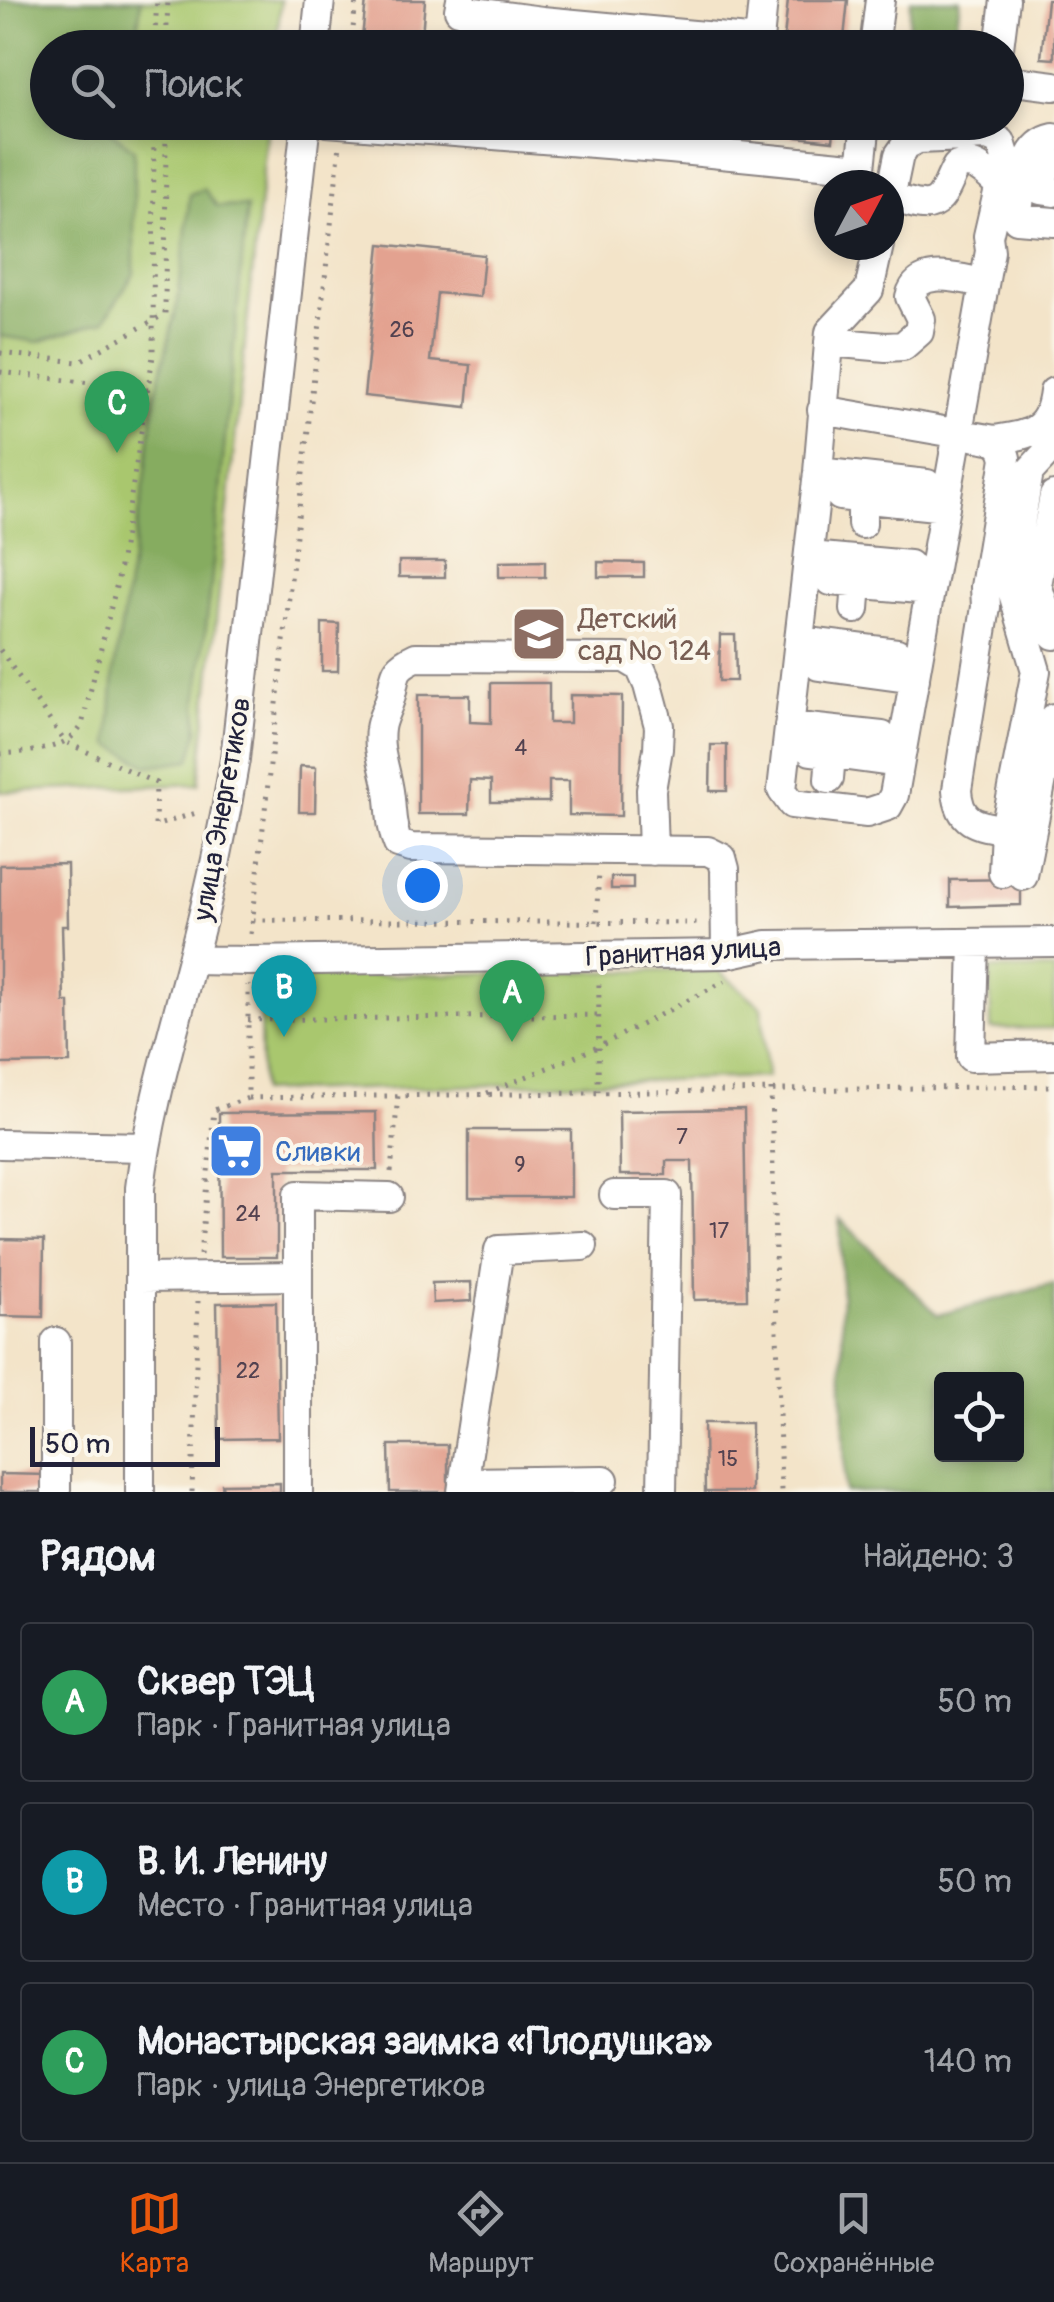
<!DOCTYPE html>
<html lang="ru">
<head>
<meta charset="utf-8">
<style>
  :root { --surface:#171b24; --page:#242831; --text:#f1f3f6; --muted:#9ea1a6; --line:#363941; --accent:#ea580c }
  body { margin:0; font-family:Pangolin,sans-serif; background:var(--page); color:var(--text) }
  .controls { position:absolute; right:30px; bottom:30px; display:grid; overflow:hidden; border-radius:10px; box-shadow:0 5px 15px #0003 }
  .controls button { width:90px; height:90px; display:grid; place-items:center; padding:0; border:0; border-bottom:2px solid var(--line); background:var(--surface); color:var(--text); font:50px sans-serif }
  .compass { position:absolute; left:814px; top:170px; width:90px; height:90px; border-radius:50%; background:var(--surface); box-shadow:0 5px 15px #0003; rotate:49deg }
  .scale { position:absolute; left:30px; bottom:25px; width:190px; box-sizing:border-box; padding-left:10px; border:5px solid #22223b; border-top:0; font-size:28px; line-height:35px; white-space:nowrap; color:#22223b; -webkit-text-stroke:8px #fbf7ec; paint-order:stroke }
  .you { position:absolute; left:422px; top:885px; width:35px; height:35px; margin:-25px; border:8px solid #fff; border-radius:50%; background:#1a73e8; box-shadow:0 0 0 15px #1a73e833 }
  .badge { display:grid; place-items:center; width:65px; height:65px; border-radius:50%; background:var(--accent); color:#fff; font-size:32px; font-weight:700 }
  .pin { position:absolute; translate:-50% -82px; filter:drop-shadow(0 2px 5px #0008) }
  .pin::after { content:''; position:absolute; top:52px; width:35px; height:30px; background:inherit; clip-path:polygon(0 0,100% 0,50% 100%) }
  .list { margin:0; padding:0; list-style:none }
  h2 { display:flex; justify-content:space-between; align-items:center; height:130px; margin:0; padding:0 40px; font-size:42px }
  h2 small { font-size:32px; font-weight:400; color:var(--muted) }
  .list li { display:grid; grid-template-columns:65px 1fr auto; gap:30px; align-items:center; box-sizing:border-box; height:160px; margin:0 20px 20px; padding:0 20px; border:2px solid var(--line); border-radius:10px }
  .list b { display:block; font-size:38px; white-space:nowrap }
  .list p { margin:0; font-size:32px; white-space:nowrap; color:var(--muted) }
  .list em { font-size:32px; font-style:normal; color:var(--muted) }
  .icon { flex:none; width:55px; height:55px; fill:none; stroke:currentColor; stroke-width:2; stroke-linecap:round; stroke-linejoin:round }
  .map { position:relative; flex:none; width:1054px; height:1492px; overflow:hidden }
  .search { position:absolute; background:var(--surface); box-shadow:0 5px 15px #0003; left:30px; right:30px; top:30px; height:110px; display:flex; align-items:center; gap:25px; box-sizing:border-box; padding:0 35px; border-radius:55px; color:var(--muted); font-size:38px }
  .sheet { height:670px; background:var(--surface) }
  nav { display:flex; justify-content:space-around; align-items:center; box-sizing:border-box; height:140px; border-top:2px solid var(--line); background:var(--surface); font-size:28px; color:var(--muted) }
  nav a { display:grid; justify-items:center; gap:5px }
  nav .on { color:var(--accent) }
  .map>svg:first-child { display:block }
  .green { fill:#a9c76e; stroke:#667454; stroke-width:2.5 }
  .forest { fill:#86ac61; stroke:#54674e; stroke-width:2.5; fill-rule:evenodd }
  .building { fill:#e3a290 }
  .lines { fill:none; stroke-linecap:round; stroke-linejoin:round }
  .minor-casing { stroke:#8a8382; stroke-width:32 }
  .path { stroke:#8a8382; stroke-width:5; stroke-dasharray:2.5 8; stroke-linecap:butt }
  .minor { stroke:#fff; stroke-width:28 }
  .labels { text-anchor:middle; stroke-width:8; stroke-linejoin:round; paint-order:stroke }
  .number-label { font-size:22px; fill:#524250 }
  .education-label { font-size:28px; fill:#785e54; stroke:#fbf7ec; text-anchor:start }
  .street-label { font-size:28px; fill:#22223b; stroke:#fbf7ec }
  .shop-label { font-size:28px; fill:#366cbe; stroke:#fbf7ec; text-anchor:start }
</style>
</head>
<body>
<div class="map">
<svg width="1054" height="1492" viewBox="0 0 1054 1492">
  <rect width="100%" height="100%" fill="#fbf7ec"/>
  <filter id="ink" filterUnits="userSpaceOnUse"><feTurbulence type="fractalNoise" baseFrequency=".01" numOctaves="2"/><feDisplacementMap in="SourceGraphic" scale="20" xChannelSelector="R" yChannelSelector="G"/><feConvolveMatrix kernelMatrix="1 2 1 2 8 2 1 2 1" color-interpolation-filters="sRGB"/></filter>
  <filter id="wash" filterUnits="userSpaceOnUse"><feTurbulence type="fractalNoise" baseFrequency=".0048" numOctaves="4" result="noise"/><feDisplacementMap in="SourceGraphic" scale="40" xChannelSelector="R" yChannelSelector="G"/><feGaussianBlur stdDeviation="2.25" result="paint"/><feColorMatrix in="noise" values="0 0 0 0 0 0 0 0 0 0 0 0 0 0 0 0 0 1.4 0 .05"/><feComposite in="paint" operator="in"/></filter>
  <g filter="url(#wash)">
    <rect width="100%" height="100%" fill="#f3e4c9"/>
    <path class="green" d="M0,0H281L276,47L48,48V122L268,123L199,784L0,792Z
      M990,969H1054V1028L991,1029Z
      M718,970L762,1007L767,1077L261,1092L260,977Z"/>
    <path class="forest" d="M0,0H141L138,28L99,47L48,48V122L101,123L134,150V274L104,321L38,342L0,336Z
      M911,0H960L954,47H907Z
      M204,189L217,206L247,207L211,586L197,702L198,732L190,760L149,766L109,744L114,670L145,479L155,397L178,301L190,194Z
      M840,1219L938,1315L1054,1284V1492H845ZM942,1380H1016V1454H942Z"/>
    <g id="blocks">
      <path class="building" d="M366,0H425L422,36L460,40L461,32L519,39L518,48H361Z
        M788,0H848L843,48H783Z
        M1047,0H1054V59L1041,58Z
        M687,122H835L833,141L687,125Z
        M380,244L484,255L480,297L437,293L430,361L471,365L467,407L364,396Z
        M399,561H445V577H399Z
        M545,561V577H499V562Z
        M598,562L644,563V577H598Z
        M322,623L339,624L338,671H322Z
        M720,635H735L736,681H719Z
        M491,683H549V723H570V695L622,696L621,816L569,815V781H549V802H491V781L470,780L469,814H418V695H470V722L491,723Z
        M711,745H727V791H710Z
        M300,766L316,767L315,812H299Z
        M67,864L68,926H62L64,1002H69L70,1063L0,1064V865Z
        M611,877H633V889H611Z
        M1021,879V905L950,907V880Z
        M744,1109L747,1299L694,1300L692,1161H666V1175H620L619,1111Z
        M376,1112L377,1170H277V1257H220L219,1113Z
        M469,1130H571V1197H469Z
        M0,1239L44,1240L43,1317L0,1316Z
        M471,1282L472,1301L433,1303L432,1283Z
        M276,1302L278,1438L219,1439L217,1303Z
        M704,1423H751V1492H705Z
        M389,1445H448V1492H390Z
        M0,1474L49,1475V1492H0Z
        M280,1483V1492H223L222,1484Z"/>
    </g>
  </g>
  <g filter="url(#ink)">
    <use href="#blocks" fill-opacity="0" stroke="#8a8382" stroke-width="2.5"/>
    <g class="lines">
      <g class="minor-casing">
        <path id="minor" d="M461,0L459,10L542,21L759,41L763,0
          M315,48L320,0
          M874,48L880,0
          M999,48L1005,0
          M1006,80L1054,86
          M327,122L670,149L861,168L866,122
          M1054,138C1020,145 1022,190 1017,219L1054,222
          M1048,155L1041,190L1054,192
          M890,200C905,199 909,204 922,205C944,208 947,181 957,166C975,159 986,173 999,185
          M879,245L869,290L830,332L818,472L782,790L792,804L867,813L888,806L894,795L990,251L988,236L1006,158L1001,142L988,136L918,139L906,145L899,155L889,203
          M829,342L886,347L903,346L919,332L921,319L910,297C918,265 960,279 984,283
          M822,410L995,440L1003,448L1006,458L985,587L986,607L957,790C959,822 976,826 1005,829
          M995,440C1031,434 1049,432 1054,392
          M818,472L927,484
          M840,496L945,507
          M1054,496L1037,585L1054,635
          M862,524V499
          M810,556L909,565
          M831,581L930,590
          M855,609L857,583
          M800,641L897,653
          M819,666L915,679
          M789,726L882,736
          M811,751L899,763
          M829,779L831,754
          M653,851L651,790L658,749L659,726L648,685L640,667L625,658L416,657C390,669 397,675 390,699C387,709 381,719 380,729C377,750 386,770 389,791C392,810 390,826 398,844L411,848L708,851L722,858L725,869L726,954
          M1003,873L1005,829L1036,671L1010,583L1029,472L1054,445
          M1023,876L1054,718
          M974,943L971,1057L1054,1055
          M192,960L248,961L726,954L767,945L1054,942
          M0,1144L145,1147
          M614,1195H667L662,1492
          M140,1278L298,1276
          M463,1482L604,1480
          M56,1492V1342
          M140,1492V1188C149,1112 172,1037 191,963C209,896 224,827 235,759L306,122
          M298,1492V1195L389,1197
          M462,1492L499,1250L583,1246"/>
      </g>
      <path class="path" d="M154,48L157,0
        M166,48L168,0
        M351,48L356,0
        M0,353L78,362L165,314L166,122
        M0,372L148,390
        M0,650L65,742L156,783L155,826L199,812
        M0,754C26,752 68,751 82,725L118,579L153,356L154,122
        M253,920L700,923
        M596,922L599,873
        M251,934L340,145
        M248,1020L598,1015
        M771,1089L781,1492
        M598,1092L599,980
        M487,1093L598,1047L725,981
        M248,1098L1054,1086
        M391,1172L398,1095
        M200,1255L214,1110L248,1098V985
        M192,1492L198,1301"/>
      <use href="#minor" class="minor"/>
    </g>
  </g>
  <defs>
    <g id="school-square" transform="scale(2.875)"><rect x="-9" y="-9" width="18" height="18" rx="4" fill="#8d6e63" stroke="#fbf7ec"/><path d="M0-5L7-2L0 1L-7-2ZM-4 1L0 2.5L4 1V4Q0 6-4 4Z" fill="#fff"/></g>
    <g id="supermarket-square" transform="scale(2.875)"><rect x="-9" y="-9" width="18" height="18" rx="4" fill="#3f7fe0" stroke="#fbf7ec"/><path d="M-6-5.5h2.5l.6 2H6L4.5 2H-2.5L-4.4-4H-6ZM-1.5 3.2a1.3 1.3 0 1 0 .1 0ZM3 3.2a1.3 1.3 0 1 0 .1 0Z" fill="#fff"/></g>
  </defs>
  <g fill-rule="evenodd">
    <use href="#school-square" x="539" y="634"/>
    <use href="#supermarket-square" x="236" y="1151"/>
  </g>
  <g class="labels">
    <g class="number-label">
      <text x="402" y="337">26</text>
      <text x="521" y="755">4</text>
      <text x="682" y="1144">7</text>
      <text x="520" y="1172">9</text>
      <text x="248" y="1221">24</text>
      <text x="719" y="1238">17</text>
      <text x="248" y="1378">22</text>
      <text x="728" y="1466">15</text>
    </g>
    <g class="education-label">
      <text x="578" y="628">Детский<tspan x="578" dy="32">сад № 124</tspan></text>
    </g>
    <g class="street-label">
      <text transform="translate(221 809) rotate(-80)" y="10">улица Энергетиков</text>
      <text transform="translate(683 951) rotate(-3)" y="10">Гранитная улица</text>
    </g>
    <g class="shop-label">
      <text x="275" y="1161">Сливки</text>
    </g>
  </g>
</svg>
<div class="controls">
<button><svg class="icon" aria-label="locate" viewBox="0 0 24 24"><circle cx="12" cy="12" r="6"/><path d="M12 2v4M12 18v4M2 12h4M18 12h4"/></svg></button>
</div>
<svg class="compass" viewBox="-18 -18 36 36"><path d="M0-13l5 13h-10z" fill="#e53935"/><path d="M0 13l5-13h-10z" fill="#9ea1a6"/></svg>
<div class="scale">50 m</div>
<div class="you"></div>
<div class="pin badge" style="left:512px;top:1042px;background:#2e9e5b">A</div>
<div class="pin badge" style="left:284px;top:1037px;background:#0f9aa8">B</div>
<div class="pin badge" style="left:117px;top:453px;background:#2e9e5b">C</div>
<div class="search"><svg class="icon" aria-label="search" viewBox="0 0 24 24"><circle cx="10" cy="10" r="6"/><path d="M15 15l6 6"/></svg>Поиск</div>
</div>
<section class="sheet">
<h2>Рядом<small>Найдено: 3</small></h2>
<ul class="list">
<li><span class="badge" style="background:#2e9e5b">A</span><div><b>Сквер ТЭЦ</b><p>Парк · Гранитная улица</p></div><em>50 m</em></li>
<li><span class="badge" style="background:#0f9aa8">B</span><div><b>В. И. Ленину</b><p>Место · Гранитная улица</p></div><em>50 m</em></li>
<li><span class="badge" style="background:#2e9e5b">C</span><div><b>Монастырская заимка «Плодушка»</b><p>Парк · улица Энергетиков</p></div><em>140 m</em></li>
</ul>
</section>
<nav>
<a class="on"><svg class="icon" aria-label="map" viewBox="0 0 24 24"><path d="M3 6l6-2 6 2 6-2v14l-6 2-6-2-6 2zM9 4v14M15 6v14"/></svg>Карта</a>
<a><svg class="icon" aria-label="directions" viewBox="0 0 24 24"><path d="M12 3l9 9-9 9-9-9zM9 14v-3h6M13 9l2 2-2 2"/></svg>Маршрут</a>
<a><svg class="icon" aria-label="saved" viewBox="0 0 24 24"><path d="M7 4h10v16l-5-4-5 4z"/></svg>Сохранённые</a>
</nav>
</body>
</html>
